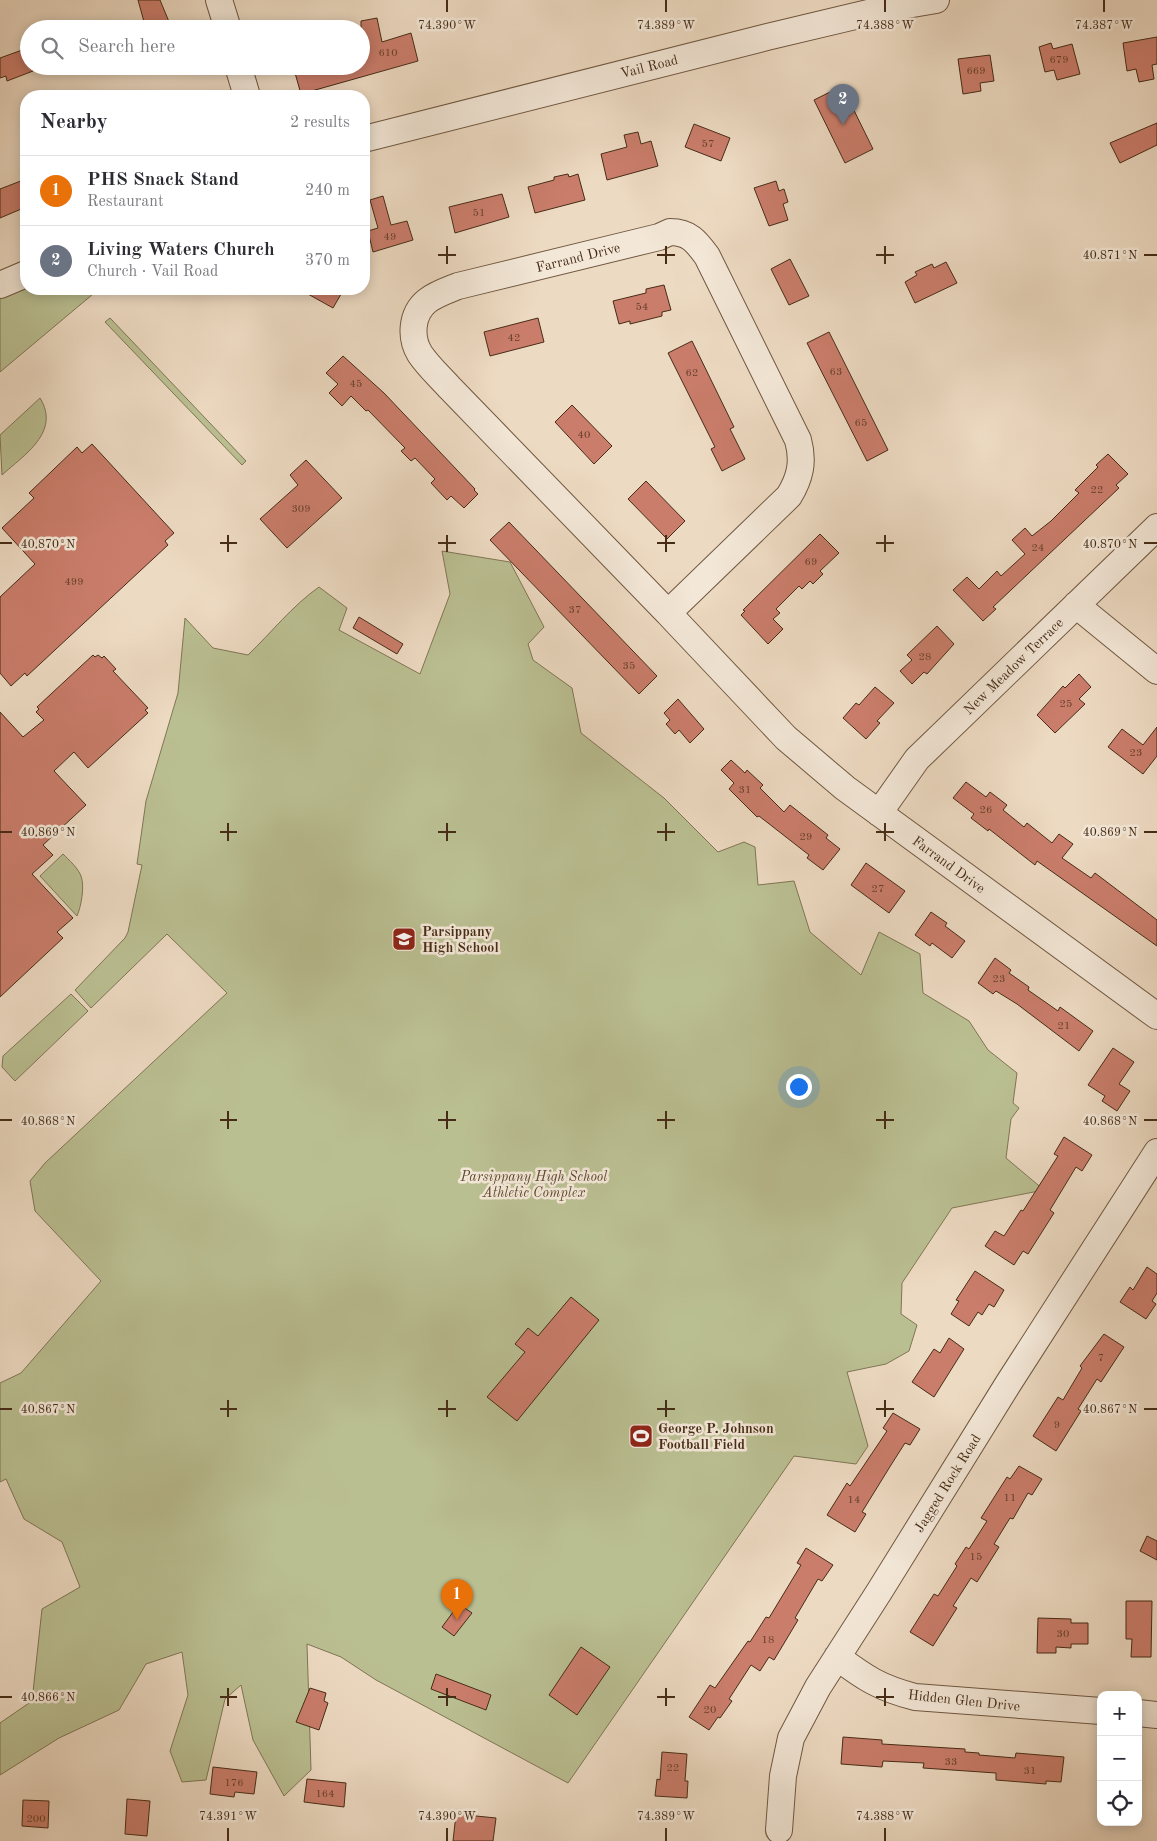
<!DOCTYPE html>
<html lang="en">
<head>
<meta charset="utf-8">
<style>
  :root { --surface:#fff; --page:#f7f7f7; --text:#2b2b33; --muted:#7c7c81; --line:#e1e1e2; --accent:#8f2418 }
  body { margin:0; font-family:"Old Standard TT",serif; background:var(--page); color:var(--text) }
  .controls { position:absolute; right:15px; bottom:15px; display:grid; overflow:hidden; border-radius:10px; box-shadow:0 2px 12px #0003 }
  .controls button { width:45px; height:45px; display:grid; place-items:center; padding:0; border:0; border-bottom:1px solid var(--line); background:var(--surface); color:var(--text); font:25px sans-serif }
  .you { position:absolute; left:798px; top:1086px; width:18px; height:18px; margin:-12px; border:4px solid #fff; border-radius:50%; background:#1a73e8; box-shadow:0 0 0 8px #1a73e833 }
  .badge { display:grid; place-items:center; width:32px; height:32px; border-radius:50%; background:var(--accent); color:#fff; font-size:16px; font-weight:700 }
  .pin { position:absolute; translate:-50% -41px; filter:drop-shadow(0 1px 2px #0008) }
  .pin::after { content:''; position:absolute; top:26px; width:18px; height:15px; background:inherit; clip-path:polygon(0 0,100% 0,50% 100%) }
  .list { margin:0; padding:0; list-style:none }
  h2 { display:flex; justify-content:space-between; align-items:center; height:65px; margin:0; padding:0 20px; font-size:21px }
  h2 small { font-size:16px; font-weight:400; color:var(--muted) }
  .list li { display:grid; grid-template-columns:32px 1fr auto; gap:15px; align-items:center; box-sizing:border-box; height:70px; padding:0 20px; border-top:1px solid var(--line) }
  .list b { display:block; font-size:19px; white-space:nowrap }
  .list p { margin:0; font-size:16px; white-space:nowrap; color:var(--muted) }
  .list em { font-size:16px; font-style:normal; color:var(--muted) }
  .icon { flex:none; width:28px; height:28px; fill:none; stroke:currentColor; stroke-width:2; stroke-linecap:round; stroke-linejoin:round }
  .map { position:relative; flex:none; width:1157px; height:1841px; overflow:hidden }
  .search { position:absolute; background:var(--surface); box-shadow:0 2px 12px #0003; left:20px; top:20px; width:350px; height:55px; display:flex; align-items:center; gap:12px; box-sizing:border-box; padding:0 18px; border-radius:28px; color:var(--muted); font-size:19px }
  .panel { position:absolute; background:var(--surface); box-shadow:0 2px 12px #0003; left:20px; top:90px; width:350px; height:205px; border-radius:20px }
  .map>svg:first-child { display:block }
  .green { fill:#babf92; stroke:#807654 }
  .building { fill:#ca7d6b; stroke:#462c16 }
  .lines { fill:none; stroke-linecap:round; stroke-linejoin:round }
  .minor-casing { stroke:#705841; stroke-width:28 }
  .minor { stroke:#f3e7d7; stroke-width:26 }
  .ticks { fill:none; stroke:#462c16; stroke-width:2 }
  .labels { text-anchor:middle; stroke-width:5; stroke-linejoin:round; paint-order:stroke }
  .number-label { font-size:11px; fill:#67402b }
  .street-label { font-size:14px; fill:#462c16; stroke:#f3e7d7 }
  .poi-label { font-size:14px; font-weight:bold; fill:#462c16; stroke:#f3e7d7; text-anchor:start }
  .park-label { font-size:14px; font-style:italic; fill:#5d492f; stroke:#f3e7d7 }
  .ticks-label { font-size:12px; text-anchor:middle; fill:#462c16; stroke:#f3e7d7; stroke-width:5; stroke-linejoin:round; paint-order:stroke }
</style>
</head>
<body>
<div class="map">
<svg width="1157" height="1841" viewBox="0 0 1157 1841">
  <rect width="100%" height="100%" fill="#eddac2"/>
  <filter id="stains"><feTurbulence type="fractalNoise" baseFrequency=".004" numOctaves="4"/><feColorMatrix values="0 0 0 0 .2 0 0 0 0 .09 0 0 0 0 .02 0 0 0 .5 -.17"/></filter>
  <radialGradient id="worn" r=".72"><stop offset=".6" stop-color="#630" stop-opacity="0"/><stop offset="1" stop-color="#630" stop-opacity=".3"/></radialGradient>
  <path class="green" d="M26,285V289H99L0,372V297Z
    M110,318L246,461L242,465L105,322Z
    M40,398C61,432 24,455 2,475L0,435Z
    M442,551L510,562L544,627L528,644L533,660L572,688L581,733L664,798L718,852L744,842L755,847L758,885L794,881L810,932L861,975L879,932L920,954L923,993L969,1021L988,1050L1017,1073L1013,1103L1019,1108L1011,1119L1006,1158L1044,1190L952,1208L902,1283L901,1314L917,1325L909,1351L886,1364L847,1372L868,1446L856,1464L794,1456L568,1783L376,1680L341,1657L307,1644L311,1770L284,1796L253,1740L241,1685L225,1699L206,1780L182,1782L170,1751L188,1695L182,1652L146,1664L119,1710L59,1738L0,1775V1723L32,1701L42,1609L80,1587L62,1542L24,1519L6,1479L0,1482V1383L21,1373L101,1281L35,1211L30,1181L45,1163L227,993L167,934L91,1008L75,990L125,938L128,932L142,865L137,864L146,801L178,693L185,618L213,648L248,655C272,632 292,606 319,587L347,608L339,630L420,674L450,594Z
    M63,854C69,860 78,868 81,876C85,886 81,907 77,916L40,876Z
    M71,994L88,1011L15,1081L2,1067L3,1056Z"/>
  <path class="building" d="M138,0H160L172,29H146Z
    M377,18L382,42L411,33L418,61L301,94L293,66H361V21Z
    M1157,37V64L1152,65L1154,79L1139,82L1136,69L1127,71L1123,43Z
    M1051,43L1053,49L1072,44L1080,74L1057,80L1054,70L1045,72L1039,47Z
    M25,49L29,66H31L33,71L7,81L6,76L0,78V58Z
    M990,55L994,81L980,83L981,91L963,94L958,59Z
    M842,86L873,149L845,163L814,100Z
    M1157,123V145L1120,163L1110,143Z
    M694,124L730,138L721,161L685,147Z
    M638,132L641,144L651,141L658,166L607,180L601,154L627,147L624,135Z
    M568,174L569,177L578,174L585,200L535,213L528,187L554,180V177Z
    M26,179V207L0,218V189Z
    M776,181L779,191L784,189L788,202L783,204L788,220L769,226L754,188Z
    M502,194L509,217L455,233L449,207Z
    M383,196L391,225L407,221L413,240L373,252L368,231L378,228L370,200Z
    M790,259L809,296L789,305L771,269Z
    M946,262L957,283L915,303L905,282L917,275L915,272L932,264L934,268Z
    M664,285L671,310L662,312V316L630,324V321L619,324L613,301L646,293V289Z
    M299,289H344L333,308Z
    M538,318L544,342L490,356L484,332Z
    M829,332L888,450L867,461L807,343Z
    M692,341L734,427L730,429L745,459L722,471L711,449L715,447L668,353Z
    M343,356L384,393L475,489L474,490L478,494L464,508L451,496L447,500L431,483L435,479L415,458L411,461L401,451L405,448L368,410L366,411L351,396L342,406L329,393L338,384L326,373Z
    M572,405L612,446L594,464L555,422Z
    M92,444L174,533L165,541L168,545L27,676L25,673L11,686L0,673V597L35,564L2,528L34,498L29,493L77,447L82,453Z
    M1108,454L1128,474L1116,485L1119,488L993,607L996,609L983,621L953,590L967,577L979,589L997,571L1001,576L1025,554L1012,540L1025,528L1032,536L1051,521L1079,493L1075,490L1098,467L1096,465Z
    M306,460L342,498L287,548L260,519L298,485L290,475Z
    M646,481L685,521L667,539L628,499Z
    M509,522L657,676L639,694L490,540Z
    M820,534L839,553L820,571L823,574L813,584L810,581L802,589L799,586L776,609L780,613L773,619L783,629L768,644L741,615L745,611L743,610Z
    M359,617L403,644L397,654L353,628Z
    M937,626L954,644L927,674L924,672L912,684L900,671L912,660L907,655Z
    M93,655L95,657L98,655L102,658L104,656L116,669L113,671L148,708L145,710L148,713L88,768L74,752L54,771L86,805L43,845L53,855L32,874L73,918L57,932L63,938L0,997V712L23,737L44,720L36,712L39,709L37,707Z
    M1079,674L1091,687L1079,699L1085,704L1055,733L1037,715L1063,686L1065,688Z
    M875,687L894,703L877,721L880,723L866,739L843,718L856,703L859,705Z
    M678,699L704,729L690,743L679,730L675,734L666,724L670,720L664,713Z
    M1157,727V756L1143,774L1108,747L1122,729L1143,745Z
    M731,760L745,773L747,770L763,785L760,788L784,812L790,805L828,835L826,838L840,849L823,870L807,858L809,855L759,816L757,817L729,789L734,783L721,770Z
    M966,782L986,797L990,792L1007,805L1003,810L1024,827L1027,823L1052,843L1059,834L1073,844L1062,858L1091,878L1095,873L1157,920V946L1037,861L1035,865L989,829L988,831L971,818L974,814L953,798Z
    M866,863L905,891L889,913L851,885Z
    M931,912L947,923L945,926L965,941L952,958L932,943L930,946L915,935Z
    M995,958L1011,970L1009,973L1029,987L1028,990L1058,1011L1060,1007L1093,1031L1079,1051L1017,1004L996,991L993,994L978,983Z
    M1113,1048L1134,1062L1119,1084L1130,1091L1117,1111L1102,1101L1105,1096L1088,1085Z
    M1064,1137L1092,1155L1082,1171L1076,1167L1050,1210L1054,1213L1028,1254L1023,1251L1014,1265L985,1246L995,1231L1004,1236L1021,1210L1023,1211L1058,1156L1054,1154Z
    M1147,1267L1157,1274V1293L1152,1301L1156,1304L1146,1319L1120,1302L1130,1287L1133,1290Z
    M975,1271L1004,1290L994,1307L989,1304L982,1315L978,1312L969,1326L951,1314L959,1301L956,1300Z
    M571,1297L599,1320L517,1421L487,1397L525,1352L515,1344L528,1328L538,1336Z
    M1104,1334L1124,1347L1101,1382L1097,1379L1078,1409L1081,1411L1056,1451L1033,1436L1058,1397L1063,1400L1082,1368L1080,1366Z
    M949,1338L964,1349L934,1397L912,1382L934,1349L940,1353Z
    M893,1413L920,1429L910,1445L905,1443L891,1465L862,1512L866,1514L855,1532L827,1515L847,1483L850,1486L887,1431L883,1428Z
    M1019,1466L1042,1479L1032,1495L1028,1493L1013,1519L1010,1518L994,1544L999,1547L977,1582L971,1578L953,1606L957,1608L933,1646L910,1632L934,1594L938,1596L957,1566L955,1564L966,1547L969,1549L987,1521L981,1518L1007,1477L1010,1479Z
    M1147,1536L1157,1541V1560L1140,1551Z
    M806,1548L833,1565L822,1581L818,1579L795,1618L798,1620L774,1660L769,1657L760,1671L751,1665L729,1699L732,1701L720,1718L718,1717L709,1730L689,1717L710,1685L715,1688L748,1641L750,1642L766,1617L769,1618L801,1565L797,1563Z
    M1126,1601H1152L1151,1657H1131L1132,1639H1126Z
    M459,1604L472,1613L454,1636L442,1627Z
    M1038,1618L1071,1619V1623H1088V1644H1071V1648L1056,1647V1653H1037Z
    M581,1647L610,1667L577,1715L549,1695Z
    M436,1674L491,1695L486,1710L431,1689Z
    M310,1688L326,1693L324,1701L328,1703L319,1730L296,1722Z
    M843,1737L882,1740V1744L965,1749V1752L979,1753V1755L1015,1758L1016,1753L1064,1757L1061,1782L1046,1781V1784L996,1780V1773L923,1768L924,1763L883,1761L882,1767L841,1764Z
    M662,1752L687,1754L685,1781H688L687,1798L655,1796L657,1779L660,1780Z
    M213,1767L257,1772L254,1794L235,1792L234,1797L210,1794Z
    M307,1779L346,1783L344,1807L304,1802Z
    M127,1799L150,1801L147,1836L125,1834Z
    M23,1800L49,1801L48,1828L22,1826Z
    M456,1814L496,1818L493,1841H453Z"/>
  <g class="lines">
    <g class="minor-casing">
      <path id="minor" d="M219,0L228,29
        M238,66L247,96
        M364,139L767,37L889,8L936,0
        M670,232C689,232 696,241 707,256L798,440C804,462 800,478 789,496L668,613L449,387C439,376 428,366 420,354C410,338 411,314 427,301C436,294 448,290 458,286L659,237Z
        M0,285L26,274
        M1076,605L1157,671
        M668,613L786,738L845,788L1157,1016
        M879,813L917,759L1157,527
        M837,1657C865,1678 880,1688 915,1697L1101,1711
        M1138,1713L1157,1715
        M779,1830L783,1776L791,1738L818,1687L879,1592L1008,1384L1157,1152"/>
    </g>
    <use href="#minor" class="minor"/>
  </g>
  <path class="ticks" d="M447,0V12M666,0V12M885,0V12M1104,0V12M447,246V264M666,246V264M885,246V264M438,255H456M657,255H675M876,255H894M1144,255H1157M228,535V552M447,535V552M666,535V552M885,535V552M0,543H12M220,543H237M438,543H456M657,543H675M876,543H894M1144,543H1157M228,823V841M447,823V841M666,823V841M885,823V841M0,832H12M220,832H237M438,832H456M657,832H675M876,832H894M1144,832H1157M228,1111V1129M447,1111V1129M666,1111V1129M885,1111V1129M0,1120H12M220,1120H237M438,1120H456M657,1120H675M876,1120H894M1144,1120H1157M228,1400V1417M447,1400V1417M666,1400V1417M885,1400V1417M0,1409H12M220,1409H237M438,1409H456M657,1409H675M876,1409H894M1144,1409H1157M228,1688V1706M447,1688V1706M666,1688V1706M885,1688V1706M0,1697H12M220,1697H237M438,1697H456M657,1697H675M876,1697H894M228,1828V1841M447,1828V1841M666,1828V1841M885,1828V1841"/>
  <defs>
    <g id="school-square" transform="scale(1.25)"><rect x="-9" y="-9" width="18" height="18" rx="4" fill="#8f2418" stroke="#f3e7d7"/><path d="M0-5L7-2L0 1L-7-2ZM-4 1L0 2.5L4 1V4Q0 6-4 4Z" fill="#fff"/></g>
    <g id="stadium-square" transform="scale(1.25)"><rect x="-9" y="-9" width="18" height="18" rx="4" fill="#8f2418" stroke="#f3e7d7"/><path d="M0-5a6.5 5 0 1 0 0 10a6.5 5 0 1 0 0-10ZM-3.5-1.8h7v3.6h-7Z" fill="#fff"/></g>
  </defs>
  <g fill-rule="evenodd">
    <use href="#school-square" x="404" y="939"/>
    <use href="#stadium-square" x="641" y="1436"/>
  </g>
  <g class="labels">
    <g class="number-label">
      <text x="388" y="56">610</text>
      <text x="1059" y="63">679</text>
      <text x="976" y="74">669</text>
      <text x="708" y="147">57</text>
      <text x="479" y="216">51</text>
      <text x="390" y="240">49</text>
      <text x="642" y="310">54</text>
      <text x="514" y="341">42</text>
      <text x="836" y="375">63</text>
      <text x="692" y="376">62</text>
      <text x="356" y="387">45</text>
      <text x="861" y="426">65</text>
      <text x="584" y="438">40</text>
      <text x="1097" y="493">22</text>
      <text x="301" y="512">309</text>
      <text x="1038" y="551">24</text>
      <text x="811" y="565">69</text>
      <text x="74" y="585">499</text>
      <text x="575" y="613">37</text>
      <text x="925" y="660">28</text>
      <text x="629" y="669">35</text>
      <text x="1066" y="707">25</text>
      <text x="1136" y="756">23</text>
      <text x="745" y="793">31</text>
      <text x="986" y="813">26</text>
      <text x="806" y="840">29</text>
      <text x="878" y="892">27</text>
      <text x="999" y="982">23</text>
      <text x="1064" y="1029">21</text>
      <text x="1101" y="1361">7</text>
      <text x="1057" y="1428">9</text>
      <text x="1010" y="1501">11</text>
      <text x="854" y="1503">14</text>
      <text x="976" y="1560">15</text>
      <text x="1063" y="1637">30</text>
      <text x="768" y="1643">18</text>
      <text x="710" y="1713">20</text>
      <text x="951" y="1765">33</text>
      <text x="673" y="1771">22</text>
      <text x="1030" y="1774">31</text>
      <text x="234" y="1786">176</text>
      <text x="325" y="1797">164</text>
      <text x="36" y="1822">200</text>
    </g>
    <g class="street-label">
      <text transform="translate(649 66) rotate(-14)" y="5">Vail Road</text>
      <text transform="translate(578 257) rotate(-14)" y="5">Farrand Drive</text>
      <text transform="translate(1013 666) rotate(-44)" y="5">New Meadow Terrace</text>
      <text transform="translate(949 864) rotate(36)" y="5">Farrand Drive</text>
      <text transform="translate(947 1483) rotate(-58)" y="5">Jagged Rock Road</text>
      <text transform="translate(964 1700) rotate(6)" y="5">Hidden Glen Drive</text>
    </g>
    <g class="poi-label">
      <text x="422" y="936">Parsippany<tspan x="422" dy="16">High School</tspan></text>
      <text x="658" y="1433">George P. Johnson<tspan x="658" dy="16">Football Field</tspan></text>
    </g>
    <g class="park-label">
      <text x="534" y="1181">Parsippany High School<tspan x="534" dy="16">Athletic Complex</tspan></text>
    </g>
  </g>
  <g class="ticks-label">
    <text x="447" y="29">74.390°W</text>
    <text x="666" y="29">74.389°W</text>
    <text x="885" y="29">74.388°W</text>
    <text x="1104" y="29">74.387°W</text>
    <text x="1110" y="259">40.871°N</text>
    <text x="48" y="548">40.870°N</text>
    <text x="1110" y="548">40.870°N</text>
    <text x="48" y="836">40.869°N</text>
    <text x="1110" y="836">40.869°N</text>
    <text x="48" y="1125">40.868°N</text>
    <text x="1110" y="1125">40.868°N</text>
    <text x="48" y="1413">40.867°N</text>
    <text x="1110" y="1413">40.867°N</text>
    <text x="48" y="1701">40.866°N</text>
    <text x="228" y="1820">74.391°W</text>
    <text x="447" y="1820">74.390°W</text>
    <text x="666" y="1820">74.389°W</text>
    <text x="885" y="1820">74.388°W</text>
  </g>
  <rect width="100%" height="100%" filter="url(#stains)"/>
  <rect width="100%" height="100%" fill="url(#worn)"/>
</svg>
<div class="controls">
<button>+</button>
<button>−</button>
<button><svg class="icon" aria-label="locate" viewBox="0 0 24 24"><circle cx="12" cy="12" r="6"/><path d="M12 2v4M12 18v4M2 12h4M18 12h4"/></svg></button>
</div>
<div class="you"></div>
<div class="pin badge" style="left:457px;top:1620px;background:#e8710a">1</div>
<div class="pin badge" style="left:843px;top:125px;background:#6b7280">2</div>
<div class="search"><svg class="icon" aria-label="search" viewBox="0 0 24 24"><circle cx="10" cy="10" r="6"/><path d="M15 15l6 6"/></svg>Search here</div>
<section class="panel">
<h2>Nearby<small>2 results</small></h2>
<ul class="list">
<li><span class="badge" style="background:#e8710a">1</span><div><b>PHS Snack Stand</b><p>Restaurant</p></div><em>240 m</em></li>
<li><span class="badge" style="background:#6b7280">2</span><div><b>Living Waters Church</b><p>Church · Vail Road</p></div><em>370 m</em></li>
</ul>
</section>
</div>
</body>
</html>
